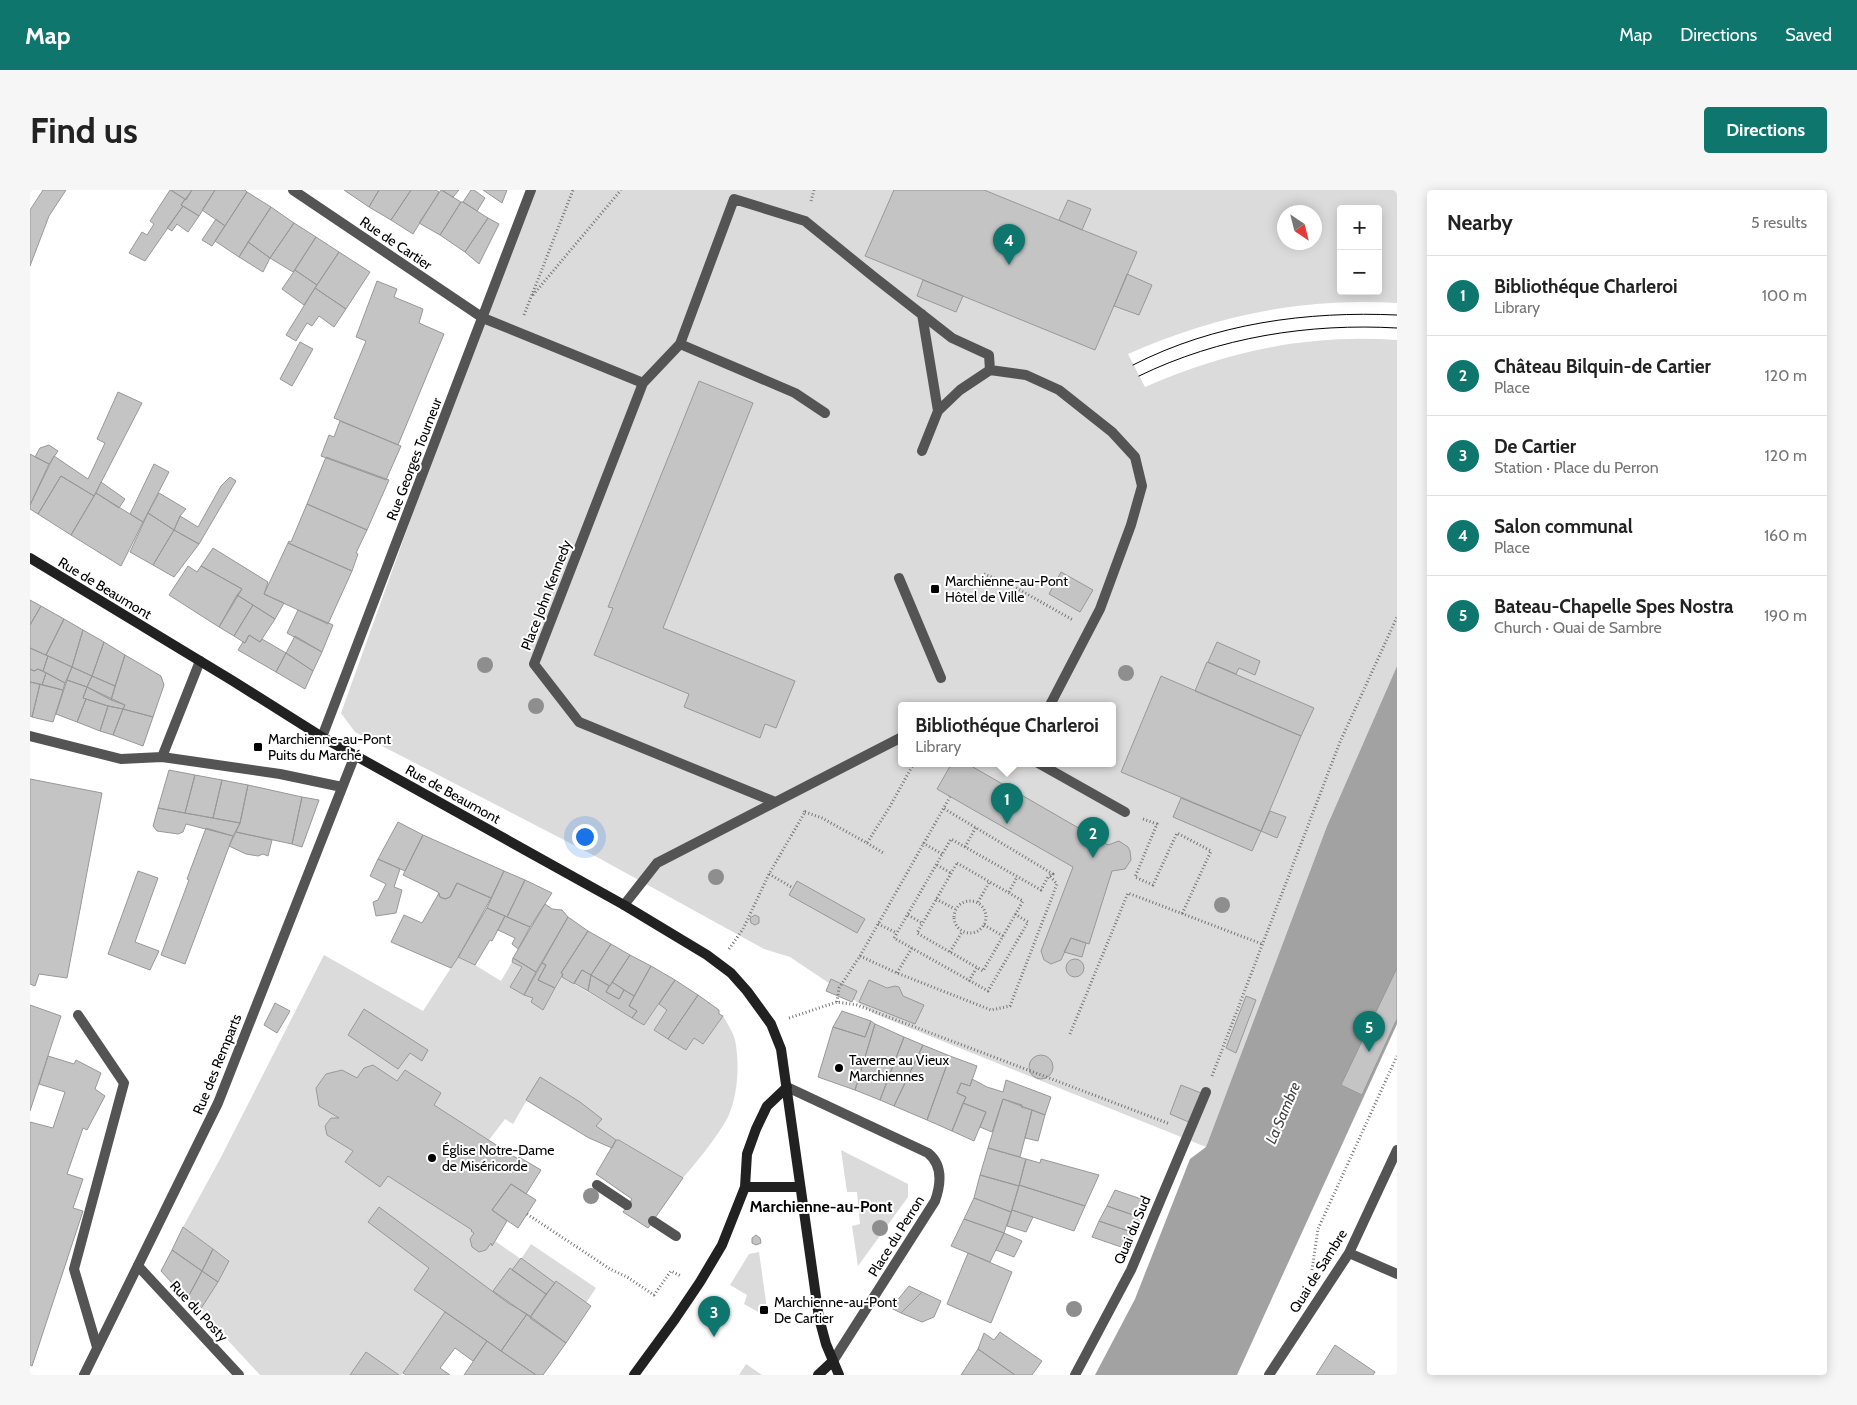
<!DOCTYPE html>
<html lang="en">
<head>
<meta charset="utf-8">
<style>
  :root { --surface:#fff; --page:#f6f6f6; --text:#222; --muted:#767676; --line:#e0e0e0; --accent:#0f766e }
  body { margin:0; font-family:Cabin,sans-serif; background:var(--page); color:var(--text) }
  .controls { position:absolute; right:15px; top:15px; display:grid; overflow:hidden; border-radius:5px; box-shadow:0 2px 12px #0003 }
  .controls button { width:45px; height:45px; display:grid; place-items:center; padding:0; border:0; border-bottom:1px solid var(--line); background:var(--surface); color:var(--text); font:25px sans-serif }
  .compass { position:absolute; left:1247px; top:15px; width:45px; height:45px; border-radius:50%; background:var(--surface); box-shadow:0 2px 12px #0003; rotate:145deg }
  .you { position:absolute; left:554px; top:646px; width:18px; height:18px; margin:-12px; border:4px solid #fff; border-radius:50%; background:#1a73e8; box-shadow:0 0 0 8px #1a73e833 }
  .badge { display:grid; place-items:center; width:32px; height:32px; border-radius:50%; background:var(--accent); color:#fff; font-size:16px; font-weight:700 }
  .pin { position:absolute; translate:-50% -41px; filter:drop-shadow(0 1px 2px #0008) }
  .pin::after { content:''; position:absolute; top:26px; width:18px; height:15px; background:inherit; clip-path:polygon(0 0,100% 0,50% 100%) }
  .popup { position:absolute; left:868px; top:512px; width:218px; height:65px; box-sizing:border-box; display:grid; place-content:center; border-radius:5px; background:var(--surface); filter:drop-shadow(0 1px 4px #0005); font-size:16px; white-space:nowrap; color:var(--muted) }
  .popup b { font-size:19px; color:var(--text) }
  .popup::after { content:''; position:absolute; left:50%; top:100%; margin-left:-10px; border:10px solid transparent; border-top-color:var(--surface) }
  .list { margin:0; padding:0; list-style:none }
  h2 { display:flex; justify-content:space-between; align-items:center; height:65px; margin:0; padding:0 20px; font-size:21px }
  h2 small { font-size:16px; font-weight:400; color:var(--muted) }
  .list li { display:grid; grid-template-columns:32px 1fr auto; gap:15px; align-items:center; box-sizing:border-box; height:80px; padding:0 20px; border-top:1px solid var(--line) }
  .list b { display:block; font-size:19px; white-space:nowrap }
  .list p { margin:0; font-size:16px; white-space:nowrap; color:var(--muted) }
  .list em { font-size:16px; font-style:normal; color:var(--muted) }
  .map { position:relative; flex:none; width:1367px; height:1185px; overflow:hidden; border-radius:5px }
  header { display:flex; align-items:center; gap:30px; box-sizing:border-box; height:70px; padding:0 25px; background:var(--accent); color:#fff }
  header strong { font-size:24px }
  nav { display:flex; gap:28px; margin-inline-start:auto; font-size:18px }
  .intro { display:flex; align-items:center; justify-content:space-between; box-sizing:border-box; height:120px; padding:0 30px }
  h1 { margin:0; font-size:35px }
  .button { padding:12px 22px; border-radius:5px; background:var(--accent); color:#fff; font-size:18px; font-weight:700 }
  main { display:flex; gap:30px; padding:0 30px }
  aside { flex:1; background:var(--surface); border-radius:5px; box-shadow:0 2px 12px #0003 }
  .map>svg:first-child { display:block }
  .green { fill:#dbdbdb; fill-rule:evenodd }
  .water { fill:#a2a2a2 }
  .building { fill:#c4c4c4; stroke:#989898 }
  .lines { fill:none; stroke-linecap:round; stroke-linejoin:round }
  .path { stroke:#767676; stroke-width:3; stroke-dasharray:1 2.5; stroke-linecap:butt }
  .service { stroke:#545454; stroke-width:10 }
  .pedestrian { stroke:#545454; stroke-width:10 }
  .minor { stroke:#545454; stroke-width:10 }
  .tertiary { stroke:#545454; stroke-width:10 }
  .secondary { stroke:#212121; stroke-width:10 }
  .tram { stroke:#000; stroke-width:1 }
  .tree { fill:#8e8e8e }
  .poi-dot { fill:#000; stroke:#fff; stroke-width:2 }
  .labels { text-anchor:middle; stroke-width:4; stroke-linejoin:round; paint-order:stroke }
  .street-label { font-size:14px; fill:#000; stroke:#fff }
  .poi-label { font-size:14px; fill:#000; stroke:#fff; text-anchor:start }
  .water-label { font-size:15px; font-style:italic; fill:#434343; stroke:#fff }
  .quarter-label { font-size:16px; font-weight:bold; fill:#000; stroke:#fff }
</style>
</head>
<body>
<header>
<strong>Map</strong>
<nav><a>Map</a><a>Directions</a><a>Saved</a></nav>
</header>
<div class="intro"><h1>Find us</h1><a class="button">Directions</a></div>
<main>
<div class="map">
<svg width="1367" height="1185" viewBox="0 0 1367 1185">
  <rect width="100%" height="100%" fill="#fff"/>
  <path class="green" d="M501,0H1367V113C1273,107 1183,126 1098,164L1115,197C1198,161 1277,144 1367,150V476L1297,636L1176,957L845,824L760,767L734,759L565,666L325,542L311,523L453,128ZM1311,19H1348V101H1311ZM1254,22H1284V52H1254ZM872,515H1082V573H872Z
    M294,765L393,821L428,767L445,775L471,791L482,772L492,777L480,797L503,808L501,812L513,820L532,787L614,835L629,814L637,820L624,840L656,860L664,848L673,854L693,826C697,833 703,842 705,850C710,874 708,907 697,929C685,950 668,970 653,988L590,950H586L566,936L571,929L550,912L510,887L483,934L475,929L459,950L404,915L410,903L375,880L367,891L343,875L334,878L327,888L312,880L296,884L286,898L289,915L309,928H301L295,936L297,945L323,961L315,973L350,996L358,986L442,1040L444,1043L440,1049L449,1062L456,1060L461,1053L462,1055L465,1051L491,1069L501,1054L566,1098L556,1113L526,1092L500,1127L443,1171L425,1158L410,1178L373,1183L372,1185H369L336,1162L320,1185H230L170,1120L188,1092L199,1070L153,1037L190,969Z
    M811,960L878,994V1007L828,1076L822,1036L830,1034L827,1002H817Z
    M729,1062L737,1119L730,1123L714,1114L717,1105L700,1095L719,1064Z
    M716,1174L732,1185H709Z"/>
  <path class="water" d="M1367,476V834L1207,1185H1065L1105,1109L1160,969L1176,957L1297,636Z"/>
  <path class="building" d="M13,0H36L19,26L0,76V20Z
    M140,0L155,9L151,15L153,16L115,71L99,63L112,42L117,45L124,34L120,31Z
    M141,0H162L156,10Z
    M162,0H185L169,26L151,15Z
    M185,0H215L217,2L195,36L172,20Z
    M314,0H349L339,17Z
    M349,0H381L361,30L339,17Z
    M381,0H406L409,2L383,44L361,30Z
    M411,0L431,12L410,45L389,33Z
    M412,0H429L423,7Z
    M441,0H444L455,8L447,21L433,12Z
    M453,0H477L472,13Z
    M864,0H954L1107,62L1065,160L835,66Z
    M217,2L241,17L209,67L185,51Z
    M1038,10L1061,19L1052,40L1029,30Z
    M431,12H433L458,28L435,62L410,45Z
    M153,16L169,26L158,42L147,34L142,41L137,38Z
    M241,17L264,33L240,68L218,52Z
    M458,28L469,34L449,74L435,62Z
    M186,29L195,36L182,56L172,50Z
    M264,33L286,47L263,82L240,68Z
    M286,47L309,62L287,95L265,80Z
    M218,52L240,68L233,82L209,67Z
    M309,62L340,82L316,119L285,98Z
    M265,80L287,95L274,115L252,99Z
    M1097,84L1122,95L1109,125L1084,116Z
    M893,90L933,106L926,122L887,106Z
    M347,91L367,99L364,107L393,119L389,133L414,144L368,255L304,228L336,151L326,147Z
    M285,98L316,119L304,137L289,126L282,136L277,133L266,151L256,145Z
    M270,152L283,159L262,196L250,189Z
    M669,191L723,213L633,438L765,491L746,538L735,534L730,548L654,517L659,504L564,465L583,418L578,417Z
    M88,202L112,213L64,306L31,286L8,324L0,319V315L24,266L58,289L75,253L67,249Z
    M310,231L371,256L356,290L291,266L299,245L304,247Z
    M19,255L28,261L19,274L5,267L10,258Z
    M0,264L19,274L0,315Z
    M296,267L359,290L337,340L277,314Z
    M124,274L139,282L113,332L100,324Z
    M31,286L64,306L41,345L8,324Z
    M200,287L206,291L169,354L144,340L150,326L168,337L191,296Z
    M71,292L95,309L89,318L66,303Z
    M66,303L113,332L91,376L41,345Z
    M129,303L156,319L150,326L144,340L118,323Z
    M277,314L337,340L326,363L328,364L322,381L258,353L259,351L261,352Z
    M118,323L144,340L123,375L100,362Z
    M144,340L169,354L144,387L123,375Z
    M258,353L322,381L298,434L234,404Z
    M183,358L238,392L234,404L254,413L245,429L207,405L212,399L171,376Z
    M158,376L167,382L171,376L212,399L189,437L139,405Z
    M1031,382L1063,400L1050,422L1019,404Z
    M207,405L223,415L204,446L189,437Z
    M0,410L11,416L0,435Z
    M223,415L245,429L230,452L219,445L215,453L204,446Z
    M11,416L34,429L16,465L0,458V435Z
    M268,420L303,435L292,462L257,443Z
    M34,429L53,440L42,477L16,465Z
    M53,440L74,452L62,486L42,477Z
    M219,445L230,452L232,449L256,463L246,482L208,460L213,452L215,453Z
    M265,446L292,462L283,481L256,463Z
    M74,452L95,465L85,496L62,486Z
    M1187,452L1230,471L1225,485L1209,478L1206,484L1178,472Z
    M0,458L18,466L13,481L8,479L4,481L0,479Z
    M256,463L283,481L275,499L246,482Z
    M95,465L131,486L134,495L123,527L93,519L95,515L81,510Z
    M18,466L42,477L35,493L13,481Z
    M1177,472L1284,518L1271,546L1165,501Z
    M42,477L62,486L57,497L37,490Z
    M0,479L4,481L8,479L16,483L12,495L0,492Z
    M16,483L35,493L33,500L12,495Z
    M62,486L85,496L81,510L57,497Z
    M1131,486L1271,546L1231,641L1091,582Z
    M37,490L57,497L53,508L56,509L47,532L26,524Z
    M0,492L10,494L2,527L0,526Z
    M10,494L33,500L23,532L2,527Z
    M57,497L95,515L93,519L78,516L53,508Z
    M56,509L78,516L70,541L47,532Z
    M78,516L93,519L83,545L70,541Z
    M93,519L123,527L113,556L83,545Z
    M922,573H936L1078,655L1089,651L1098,657L1100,661L1101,670L1095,679L1082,681L1059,754L1041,748L1031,770L1021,774L1014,770L1011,761L1043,677L907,599Z
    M139,580L165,585L155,623L128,618Z
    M165,585L192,590L183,628L155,623Z
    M0,589L72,603L37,788L9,784L5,796L0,794Z
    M192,590L218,595L210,633L183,628Z
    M218,595L272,607L262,654L206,642L210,633Z
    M272,607L289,610L272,657L262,654Z
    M1151,608L1231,641L1222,661L1143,627Z
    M128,618L155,623L210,633L203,646L156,634L153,642L148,644L127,641L123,636Z
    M1240,621L1256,627L1247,648L1231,641Z
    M368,632L393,645L375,681L348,669Z
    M176,638L203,646L155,774L131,765L159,690L157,689Z
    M206,642L242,650L238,666L233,664L228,666L216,664L199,656Z
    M393,645L474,681L461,708L427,693L420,707L415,709L410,707L408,702L373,685Z
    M348,669L370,679L364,697L372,700L366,723L346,726L343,712L348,710L356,694L340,686Z
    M108,681L128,688L105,752L129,761L120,780L78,764Z
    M474,681L495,690L477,727L457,718Z
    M495,690L522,703L500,737L477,727Z
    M767,691L835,729L827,743L759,705Z
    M427,693L461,708L429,766L421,778L361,752L374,725L392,733L409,703L410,707L415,709L420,707Z
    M515,714L522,719L532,720L538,727L506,782L483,768Z
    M457,718L475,726L462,751L460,750L445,775L428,767Z
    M725,725L729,727V733L725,735L721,733L720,728Z
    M475,726L500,737L488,759L482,754L485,748L468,740Z
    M538,727L558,741L531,783L533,784L525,798L508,790L516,775L512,773Z
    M558,741L581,754L561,785L552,780L544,794L532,787L533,784L531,783Z
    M1041,748L1056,753L1052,767L1034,762Z
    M581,754L600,765L580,796L561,785Z
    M600,765L621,776L604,806L582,792Z
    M483,768L506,782L494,805L480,797L492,777L482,772Z
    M1036 778a9 9 0 1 1 18 0a9 9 0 1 1-18 0Z
    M512,773L516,775L508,790L525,798L513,820L501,812L503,808L494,805Z
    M621,776L645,790L614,835L602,828L607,821L599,816Z
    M1367,778V829L1332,905L1311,895Z
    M552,780L561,785L558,801L544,793Z
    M561,785L579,796L576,802L589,809L594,800L604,806L599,816L607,821L602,828L558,801Z
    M801,789L827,801L822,812L796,801Z
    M645,790L668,805L638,849L624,840L637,820L629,814Z
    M839,790L857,798L865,796L869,797L873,806L894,815L885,834L829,812Z
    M582,792L594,800L589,809L576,802Z
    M668,805L689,820V824L693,826L673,854L664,848L656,860L638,849Z
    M1216,806L1226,810L1206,863L1196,858Z
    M245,813L260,821L247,843L234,835Z
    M0,815L31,826L0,921Z
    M334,819L398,860L392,871L380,863L368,879L318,845Z
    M812,821L841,831L835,847L803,837Z
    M841,831L845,834L825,900L788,887L803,837L835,847Z
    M845,834L874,847L850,910L825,900Z
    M874,847L893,855L864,916L850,910Z
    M893,855L920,866L897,930L864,916Z
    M999 877a12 12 0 1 1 24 0a12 12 0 1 1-24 0Z
    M18,866L44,874L46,870L71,883L65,899L75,906L57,940L53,938L37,984L53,989L43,1018L53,1021L2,1176L0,1175V932L23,938L35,902L9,894Z
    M920,866L947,876L940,896L931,893L927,903L936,907L922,941L897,930Z
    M343,875L367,891L375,880L411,903L404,915L488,969L489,967L511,980L496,1004L481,994L462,1020L477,1031L462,1056L461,1053L456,1060L449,1062L442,1057L440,1049L444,1043L441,1041L442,1040L358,986L350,997L315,972L323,961L297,945L295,936L301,928H309L289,916L286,898L296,884L312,880L327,888L334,878Z
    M510,887L550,912L572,929L566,936L586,950L582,958L559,948L496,910Z
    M942,889L957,897L973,902L976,890L1021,907L1015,925L973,909L962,942L950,937L956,922L933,913L936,907L927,903L931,893L940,896Z
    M1151,895L1171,903L1161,933L1140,924Z
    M973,909L992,915L991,917L1002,920L990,967L958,958Z
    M933,913L956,922L944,951L922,941Z
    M1002,920L1015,925L1008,951L995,948Z
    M586,950H589L653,988L618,1038L593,1022L602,1009L566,984Z
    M958,958L996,969L989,996L950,985Z
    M996,969L1010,973L1011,969L1069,985L1055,1016L989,995Z
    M950,985L989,996L981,1022L944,1008Z
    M481,994L506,1010L488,1038L462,1020Z
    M989,995L1055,1016L1044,1041L982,1020Z
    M1085,1000L1120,1012L1112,1028L1077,1016Z
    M944,1008L981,1022L974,1043L934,1029Z
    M1077,1016L1112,1028L1104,1043L1069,1031Z
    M349,1017L478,1113L497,1124L471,1161L384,1100L399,1078L338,1032Z
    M982,1020L1003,1027L996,1042L977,1036Z
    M934,1029L974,1043L960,1072L921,1056Z
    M1069,1031L1104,1043L1097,1059L1062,1047Z
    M153,1037L183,1059L172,1081L142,1060Z
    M974,1043L992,1051L984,1067L966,1060Z
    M726,1045L730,1048L731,1053L726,1055L722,1053V1048Z
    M183,1059L199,1071L188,1092L172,1081Z
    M142,1060L172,1081L157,1109L131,1081Z
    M938,1063L982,1082L961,1133L917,1114Z
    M491,1068L525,1093L516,1104L482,1080Z
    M480,1078L516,1104L500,1127L463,1101Z
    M172,1081L188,1092L170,1120L157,1109Z
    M526,1091L561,1116L536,1153L500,1128Z
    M879,1096L892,1102L871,1123L861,1118Z
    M892,1102L911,1111L904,1127L892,1132L871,1123Z
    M415,1122L457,1151L443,1171L425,1158L410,1178L420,1185H376L373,1183Z
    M497,1124L536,1153L513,1185H506L471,1161Z
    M970,1142L1012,1171L1002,1185H985L948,1159L954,1143L964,1150Z
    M457,1151L471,1161L506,1185H434Z
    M1305,1155L1345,1182L1343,1185H1286Z
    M948,1159L985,1185H931Z
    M336,1162L369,1185H320Z"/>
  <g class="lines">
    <path class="path" d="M781,11L784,0
      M503,105L591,0
      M494,125L543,0
      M954,384L981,395L1043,430
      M940,576L942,573
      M775,622L792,628L837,653L859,618L884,573
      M1113,629L1127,634L1105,687L1123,695L1147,643L1181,661L1152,724
      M837,653L855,664
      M893,653L912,664
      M935,657L946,637
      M927,673L993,711L953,781L887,743Z
      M907,675L921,683
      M739,684L763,698
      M979,702L987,687
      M906,709L925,719
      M924 727a16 16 0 1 1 32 0a16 16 0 1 1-32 0Z
      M948,712L960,691
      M985,724L998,732L958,801L864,748L921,649L1011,700L1019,685
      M878,725L892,733
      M848,734L867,743
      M954,735L973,746
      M699,759L713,739L739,684L775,622L774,620
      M920,762L932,742
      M830,766L867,783L961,820L980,816L1027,694L1019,685L1023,684L913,618
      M867,783L882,758
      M939,791L947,777
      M807,812L809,798L830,766L920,607
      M759,828L807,812L827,815L1140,934
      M1040,844L1098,703L1232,754
      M1182,886L1310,552L1367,427
      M497,1024L580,1079L597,1087L624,1105L641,1081L651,1086
      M1282,1080L1288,1039L1367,866"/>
    <path class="service" d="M892,124L908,221
      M453,128L613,193
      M650,154L704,9L775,31L844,87L922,148L959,165L960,180
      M892,261L908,221L930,200L960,180L996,185L1029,200L1082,242L1105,267L1112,296L1101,335L1070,419L1020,515
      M869,388L911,488
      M1008,573L1095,622
      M745,612L549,532L504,474L613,193L650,154L765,203L795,223
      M594,715L627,673L872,547
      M48,825L94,893L44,1079L67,1157
      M757,897L898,963C913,975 911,994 905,1011L803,1171
      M567,995L597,1015
      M623,1031L646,1046
      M1045,1185L1101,1080L1176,902"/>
    <path class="pedestrian" d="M108,1076L209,1185"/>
    <path class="minor" d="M263,0L453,128
      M0,546L91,569L132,567L250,584L312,597
      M132,567L170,471
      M1319,1063L1367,1084
      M54,1185L188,913L325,565
      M1239,1185L1319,1063L1367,960"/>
    <path class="tertiary" d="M292,547L501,0"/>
    <path class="secondary" d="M0,368L203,491L292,547L594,715L677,765L701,783L717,801L741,834L751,859L789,1128L796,1154L809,1185
      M715,997H770
      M604,1185L645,1129L670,1092L692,1055L715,997L717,964L726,939L737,916L757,897
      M788,1185L803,1171"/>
    <path class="tram" d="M1103,175C1185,133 1277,121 1367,125
      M1109,186C1189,147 1279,133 1367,138"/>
  </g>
  <g class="tree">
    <circle cx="455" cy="475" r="8"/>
    <circle cx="1096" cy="483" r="8"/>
    <circle cx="506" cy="516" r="8"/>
    <circle cx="686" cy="687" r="8"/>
    <circle cx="1192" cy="715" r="8"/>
    <circle cx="561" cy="1006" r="8"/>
    <circle cx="850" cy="1038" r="8"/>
    <circle cx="1044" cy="1119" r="8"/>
  </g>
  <g class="poi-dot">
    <rect x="900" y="394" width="10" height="10" rx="2.5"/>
    <rect x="223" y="552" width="10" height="10" rx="2.5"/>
    <circle cx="809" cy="878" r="5"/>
    <circle cx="402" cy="968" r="5"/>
    <rect x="729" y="1115" width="10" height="10" rx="2.5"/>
  </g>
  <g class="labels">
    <g class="street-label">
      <text transform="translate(366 53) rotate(34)" y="5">Rue de Cartier</text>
      <text transform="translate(384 269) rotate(-69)" y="5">Rue Georges Tourneur</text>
      <text transform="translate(75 398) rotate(31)" y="5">Rue de Beaumont</text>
      <text transform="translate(516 405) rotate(-69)" y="5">Place John Kennedy</text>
      <text transform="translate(423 604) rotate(29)" y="5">Rue de Beaumont</text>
      <text transform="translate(187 874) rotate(-68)" y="5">Rue des Remparts</text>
      <text transform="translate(1102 1040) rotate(-67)" y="5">Quai du Sud</text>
      <text transform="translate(866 1046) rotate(-58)" y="5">Place du Perron</text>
      <text transform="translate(1288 1081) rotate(-58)" y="5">Quai de Sambre</text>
      <text transform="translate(169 1121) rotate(47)" y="5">Rue du Posty</text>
    </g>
    <g class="poi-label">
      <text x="915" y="396">Marchienne-au-Pont<tspan x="915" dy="16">Hôtel de Ville</tspan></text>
      <text x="238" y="554">Marchienne-au-Pont<tspan x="238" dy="16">Puits du Marché</tspan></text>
      <text x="819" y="875">Taverne au Vieux<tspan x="819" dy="16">Marchiennes</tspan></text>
      <text x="412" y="965">Église Notre-Dame<tspan x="412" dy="16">de Miséricorde</tspan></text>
      <text x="744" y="1117">Marchienne-au-Pont<tspan x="744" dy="16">De Cartier</tspan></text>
    </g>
    <g class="water-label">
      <text transform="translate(1253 923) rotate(-67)" y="5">La Sambre</text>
    </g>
    <g class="quarter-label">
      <text x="791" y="1022">Marchienne-au-Pont</text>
    </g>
  </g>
</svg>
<div class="controls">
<button>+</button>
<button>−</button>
</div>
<svg class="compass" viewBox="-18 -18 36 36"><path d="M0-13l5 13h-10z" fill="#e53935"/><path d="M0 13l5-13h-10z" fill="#767676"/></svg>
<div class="you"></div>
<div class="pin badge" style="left:977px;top:634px">1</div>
<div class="popup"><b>Bibliothéque Charleroi</b>Library</div>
<div class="pin badge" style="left:1063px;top:668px">2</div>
<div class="pin badge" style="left:684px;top:1147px">3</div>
<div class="pin badge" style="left:979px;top:75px">4</div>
<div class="pin badge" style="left:1339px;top:862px">5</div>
</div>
<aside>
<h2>Nearby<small>5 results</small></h2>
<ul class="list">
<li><span class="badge">1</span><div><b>Bibliothéque Charleroi</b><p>Library</p></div><em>100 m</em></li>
<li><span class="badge">2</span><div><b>Château Bilquin-de Cartier</b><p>Place</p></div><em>120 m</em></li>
<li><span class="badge">3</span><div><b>De Cartier</b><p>Station · Place du Perron</p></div><em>120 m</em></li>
<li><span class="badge">4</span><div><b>Salon communal</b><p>Place</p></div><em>160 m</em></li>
<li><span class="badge">5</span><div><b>Bateau-Chapelle Spes Nostra</b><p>Church · Quai de Sambre</p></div><em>190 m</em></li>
</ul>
</aside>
</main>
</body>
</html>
